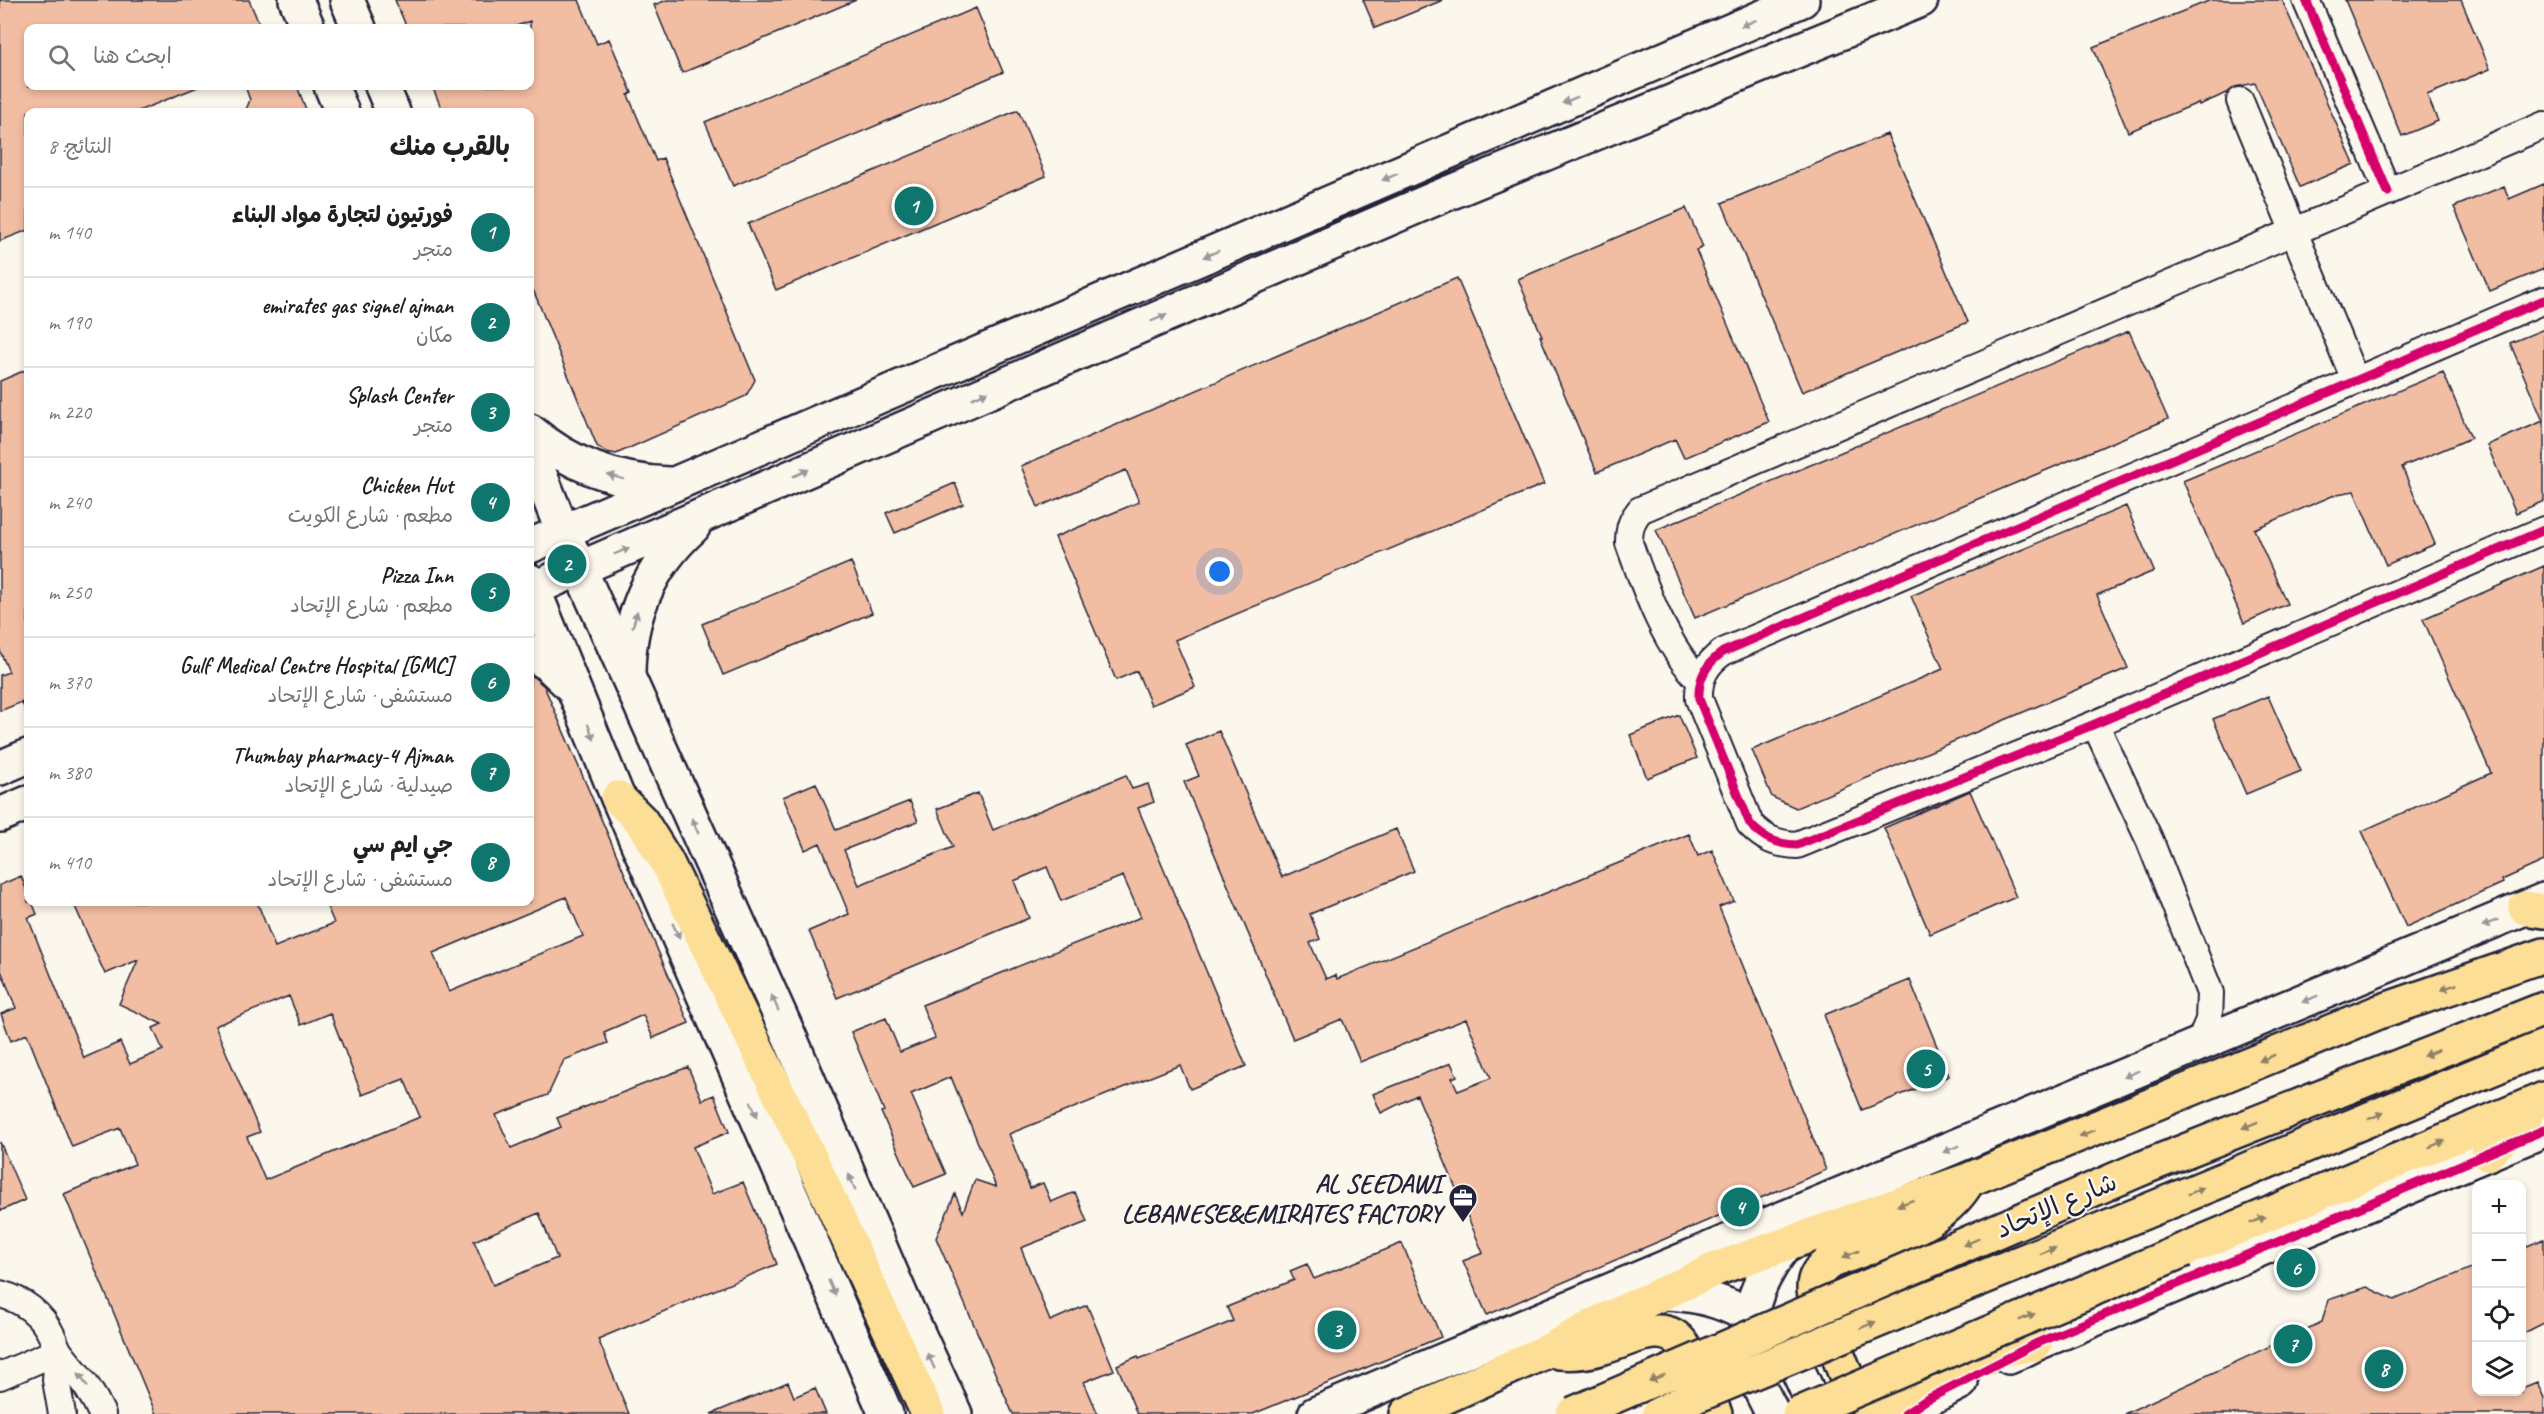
<!DOCTYPE html>
<html lang="ar">
<head>
<meta charset="utf-8">
<style>
  :root { --surface:#fff; --page:#f2f2f2; --text:#202124; --muted:#757577; --line:#e0e0e0; --accent:#0f766e }
  body { margin:0; font-family:Caveat,"Playpen Sans Arabic",sans-serif; background:var(--page); color:var(--text); direction:rtl }
  .controls { position:absolute; right:18px; bottom:18px; display:grid; overflow:hidden; border-radius:12px; box-shadow:0 3px 9px #0003 }
  .controls button { width:54px; height:54px; display:grid; place-items:center; padding:0; border:0; border-bottom:2px solid var(--line); background:var(--surface); color:var(--text); font:30px sans-serif }
  .you { position:absolute; left:1220px; top:572px; width:21px; height:21px; margin:-15px; border:4px solid #fff; border-radius:50%; background:#1a73e8; box-shadow:0 0 0 9px #1a73e833 }
  .badge { display:grid; place-items:center; width:39px; height:39px; border-radius:50%; background:var(--accent); color:#fff; font-size:20px; font-weight:700 }
  .pin { position:absolute; translate:-50% -50%; border:3px solid #fff; box-shadow:0 2px 6px #0006 }
  .list { margin:0; padding:0; list-style:none }
  h2 { display:flex; justify-content:space-between; align-items:center; height:78px; margin:0; padding:0 24px; font-size:26px }
  h2 small { font-size:20px; font-weight:400; color:var(--muted) }
  .list li { display:grid; grid-template-columns:39px 1fr auto; gap:18px; align-items:center; box-sizing:border-box; height:90px; padding:0 24px; border-top:2px solid var(--line) }
  .list b { display:block; font-size:22px; white-space:nowrap }
  .list p { margin:0; font-size:20px; white-space:nowrap; color:var(--muted) }
  .list em { font-size:20px; font-style:normal; color:var(--muted) }
  .icon { flex:none; width:33px; height:33px; fill:none; stroke:currentColor; stroke-width:2; stroke-linecap:round; stroke-linejoin:round }
  .map { position:relative; flex:none; width:2544px; height:1414px; overflow:hidden; direction:ltr }
  .search { position:absolute; background:var(--surface); box-shadow:0 3px 9px #0003; left:24px; top:24px; width:510px; height:66px; display:flex; align-items:center; gap:15px; box-sizing:border-box; padding:0 21px; border-radius:12px; color:var(--muted); font-size:22px }
  .panel { position:absolute; background:var(--surface); box-shadow:0 3px 9px #0003; left:24px; top:108px; width:510px; height:798px; border-radius:12px; direction:rtl }
  .map>svg:first-child { display:block }
  .building { fill:#f1bda3; stroke:#22223b; stroke-width:1.5; fill-rule:evenodd }
  .lines { fill:none; stroke-linecap:round; stroke-linejoin:round }
  .street-casing { stroke:#22223b; stroke-width:30 }
  .secondary-casing { stroke:#22223b; stroke-width:38 }
  .primary-casing { stroke:#22223b; stroke-width:38 }
  .highway-casing { stroke:#22223b; stroke-width:38 }
  .street { stroke:#fbf7ec; stroke-width:26 }
  .secondary { stroke:#fbf7ec; stroke-width:33 }
  .primary { stroke:#fcde96; stroke-width:33 }
  .highway { stroke:#fcde96; stroke-width:33 }
  .highway-bridge-casing { stroke:#22223b; stroke-width:38; stroke-linecap:butt }
  .highway-bridge { stroke:#fcde96; stroke-width:33 }
  .cycleway-casing { stroke:#fbf7ec; stroke-width:13 }
  .cycleway { stroke:#d6006c; stroke-width:9 }
  .oneway { fill:#99979c }
  .oneway2 { fill:#8f8068 }
  .labels { text-anchor:middle; stroke-width:4.5; stroke-linejoin:round; paint-order:stroke }
  .poi-label { font-size:26px; font-weight:bold; fill:#22223b; stroke:#fbf7ec; text-anchor:end }
  .street-label { font-size:26px; fill:#22223b; stroke:#fbf7ec }
</style>
</head>
<body>
<div class="map">
<svg width="2544" height="1414" viewBox="0 0 2544 1414">
  <rect width="100%" height="100%" fill="#fbf7ec"/>
  <filter id="ink" filterUnits="userSpaceOnUse"><feTurbulence type="fractalNoise" baseFrequency=".0167" numOctaves="2"/><feDisplacementMap in="SourceGraphic" scale="12" xChannelSelector="R" yChannelSelector="G"/><feConvolveMatrix kernelMatrix="1 2 1 2 8 2 1 2 1" color-interpolation-filters="sRGB"/></filter>
  <g filter="url(#ink)">
    <path class="building" d="M0,0H249L261,28H28V86H200L136,112H28V230L0,241Z
      M395,0H579L597,44L609,39L632,93L628,95L656,161L663,158L755,380L746,396L616,454L606,452L597,446L530,282V112H443L432,86H530V21L511,28H407Z
      M667,0H856L682,73L654,5Z
      M1363,0H1443L1375,28Z
      M2211,0H2282L2354,164L2300,187L2255,83L2235,87L2227,93L2199,105L2198,103L2128,132L2093,47Z
      M2345,0H2461L2490,69L2427,95L2438,121L2402,136Z
      M976,8L1003,72L733,186L705,122Z
      M245,86H297L307,112H245L250,100Z
      M1018,110L1046,176L776,290L748,224Z
      M1887,134L1968,322L1802,392L1722,203Z
      M2544,184V269L2490,291L2454,207L2504,186L2509,199Z
      M1686,208L1703,247L1696,250L1769,422L1684,458L1675,439L1597,472L1540,336H1542L1518,279Z
      M1457,278L1544,484L1175,640L1195,687L1151,705L1137,671L1116,680L1055,537L1139,502L1126,470L1038,507L1021,466Z
      M2544,329V501L2516,513L2487,445L2543,421L2510,343Z
      M2129,331L2168,419L1695,618L1656,530Z
      M28,369V718L22,702L0,711V675L9,672L0,651V381Z
      M2443,372L2471,438L2402,467L2435,544L2386,565L2354,491L2337,494L2254,529L2287,604L2244,623L2183,481Z
      M955,483L963,504L895,533L886,513Z
      M2126,506L2154,571L2097,595L2128,668L1796,808L1772,797L1752,750L1943,669L1911,596Z
      M851,562L872,613L723,675L702,624Z
      M2544,566V861L2502,880L2503,883L2406,927L2362,831L2491,773L2423,619Z
      M530,674L544,686L689,1023L653,1038L643,1015L604,1032L608,1043L564,1060L548,1095L496,1115L511,1148L561,1127L557,1118L688,1067L702,1100L714,1095L729,1132L693,1147L712,1194L743,1182L777,1264L598,1339L629,1414H156L64,1194L135,1164L120,1128L72,1147L27,1034L11,1041L1,1014L16,1008L0,968V885L21,876L28,894V902H32L37,914L28,918L84,1058L120,1042L130,1064L163,1050L153,1028L162,1024L119,1004L138,960L105,974L73,902H257L275,947L334,923L325,902H530ZM566,897L583,936L449,992L433,953ZM289,996L301,1025L330,1013L362,1095L404,1079L420,1117L265,1180L247,1137L260,1132L215,1026ZM539,1213L557,1258L493,1285L474,1241Z
      M2268,696L2301,771L2246,794L2213,719Z
      M1679,715L1697,758L1647,778L1630,735Z
      M1219,731L1282,877L1396,829L1414,871L1310,914L1320,939L1310,943L1326,979L1336,975L1337,979L1689,834L1698,856L1712,850L1734,901L1719,907L1826,1170L1487,1315L1463,1261L1483,1253L1417,1095L1381,1113L1373,1094L1451,1063L1457,1076L1452,1078L1458,1091L1491,1078L1466,1019L1360,1062L1342,1019L1293,1039L1184,782L1199,776L1186,745Z
      M1126,775L1132,789L1148,784L1154,802L1138,808L1246,1066L1190,1089L1180,1065L1009,1134L1030,1188L1043,1183L1051,1202L1075,1192L1087,1222L1021,1248L1050,1321L1087,1305L1114,1370L1084,1382L1098,1414H1013L936,1238L955,1194L963,1212L975,1180L996,1187L951,1077L911,1094L946,1174L914,1187L881,1112L884,1111L851,1032L886,1018L900,1052L935,1038L922,1005L1141,917L1123,876L1061,901L1047,867L1014,881L1029,918L837,998L809,931L849,914L820,843L805,850L783,797L816,783L836,830L910,801L918,821L844,850L859,885L953,847L937,809L978,793L993,830Z
      M1970,791L2016,897L1930,934L1884,828Z
      M1910,980L1949,1076L1862,1110L1824,1015Z
      M0,1142L25,1200L0,1211Z
      M2544,1239V1323L2522,1334V1248Z
      M1402,1243L1441,1337L1253,1414H1137L1117,1365L1138,1356L1139,1359L1233,1321L1227,1307L1294,1280L1290,1271L1307,1264L1314,1279Z
      M2476,1266V1392H2522V1388L2537,1382L2544,1398V1414H2124L2322,1322L2328,1300L2367,1287L2394,1300Z
      M788,1382L794,1397L815,1388L826,1414H711Z"/>
    <g class="lines">
      <g class="street-casing">
        <path id="street" d="M2306,0L2388,192
          M2240,101L2355,380
          M2544,300L1723,652C1706,664 1698,678 1699,699L1750,824C1764,839 1776,844 1797,845L2095,724L2544,530
          M1700,680C1666,648 1645,588 1629,543C1629,529 1631,521 1640,510L2544,125
          M2095,724L2150,841L2210,993L2209,1020L2198,1046
          M0,1294C23,1300 42,1314 52,1336C55,1342 56,1348 60,1353C78,1376 90,1387 102,1414
          M58,1351L56,1380L62,1414
          M0,1376L58,1351"/>
      </g>
      <g class="secondary-casing">
        <path id="secondary" d="M296,0L308,28
          M347,0L359,28
          M331,86L342,112
          M382,86L393,112
          M530,431C570,465 617,482 669,484
          M530,450L563,532L791,1040L904,1303L955,1414
          M530,546L1802,0
          M530,581L618,798L886,1414
          M530,590L1434,199L1921,0
          M530,652L548,664L570,685
          M628,675C628,617 650,566 693,527
          M0,768L28,756
          M0,815L28,803
          M1660,1293C1712,1293 1764,1313 1792,1359C1802,1377 1809,1396 1818,1414
          M2009,1357L2035,1344L2544,1130
          M1315,1414L2544,900
          M1773,1414C1767,1402 1759,1389 1755,1376C1739,1327 1755,1282 1787,1243
          M1905,1414L1926,1400L1961,1382"/>
      </g>
      <g class="primary-casing">
        <path id="primary" d="M2525,908L2544,911
          M1966,1184C1936,1231 1876,1242 1828,1263C1816,1272 1812,1282 1815,1296L1849,1383L1862,1399L1883,1402L1995,1351L2035,1344
          M1559,1352C1572,1353 1587,1352 1600,1348C1626,1342 1665,1316 1684,1347C1697,1367 1705,1392 1715,1414
          M1407,1414L1549,1350L1604,1320L1718,1268L1968,1180L2379,1012L2544,955"/>
      </g>
      <g class="highway-casing">
        <path id="highway" d="M618,798L641,821L666,861L820,1178L928,1414
          M2487,1154L2526,1116
          M2140,1169L2544,1009
          M2142,1213L2544,1047
          M2184,1250L2544,1099"/>
      </g>
      <use href="#street" class="street"/>
      <use href="#secondary" class="secondary"/>
      <use href="#primary" class="primary"/>
      <use href="#highway" class="highway"/>
      <g class="highway-bridge-casing">
        <path id="highway-bridge" d="M1573,1414L2140,1169
          M1659,1414L1698,1395L1920,1303L2142,1213
          M1799,1414L2184,1250"/>
      </g>
      <use href="#highway-bridge" class="highway-bridge"/>
      <g class="cycleway-casing">
        <path id="cycleway" d="M2306,0L2388,192
          M2544,300L1723,652C1706,664 1698,678 1699,699L1750,824C1764,839 1776,844 1797,845L2095,724L2544,530
          M1905,1414L1926,1400L2035,1344L2544,1130"/>
      </g>
      <use href="#cycleway" class="cycleway"/>
    </g>
    <defs><path id="oneway-solid" d="M-6-.8H1V-3.2L6.5 0L1 3.2V.8H-6Z" transform="scale(1.5)"/></defs>
    <g class="oneway">
      <use href="#oneway-solid" transform="translate(1749 23) rotate(157)"/>
      <use href="#oneway-solid" transform="translate(1570 100) rotate(157)"/>
      <use href="#oneway-solid" transform="translate(1390 177) rotate(157)"/>
      <use href="#oneway-solid" transform="translate(1211 254) rotate(157)"/>
      <use href="#oneway-solid" transform="translate(1159 318) rotate(-23)"/>
      <use href="#oneway-solid" transform="translate(980 395) rotate(-24)"/>
      <use href="#oneway-solid" transform="translate(801 473) rotate(-24)"/>
      <use href="#oneway-solid" transform="translate(616 477) rotate(-165)"/>
      <use href="#oneway-solid" transform="translate(622 551) rotate(-23)"/>
      <use href="#oneway-solid" transform="translate(635 619) rotate(-74)"/>
      <use href="#oneway-solid" transform="translate(591 732) rotate(68)"/>
      <use href="#oneway-solid" transform="translate(695 826) rotate(-114)"/>
      <use href="#oneway-solid" transform="translate(2490 923) rotate(157)"/>
      <use href="#oneway-solid" transform="translate(676 931) rotate(66)"/>
      <use href="#oneway-solid" transform="translate(2310 999) rotate(157)"/>
      <use href="#oneway-solid" transform="translate(775 1003) rotate(-114)"/>
      <use href="#oneway-solid" transform="translate(2131 1074) rotate(157)"/>
      <use href="#oneway-solid" transform="translate(754 1109) rotate(66)"/>
      <use href="#oneway-solid" transform="translate(1951 1149) rotate(157)"/>
      <use href="#oneway-solid" transform="translate(852 1182) rotate(-113)"/>
      <use href="#oneway-solid" transform="translate(832 1288) rotate(66)"/>
      <use href="#oneway-solid" transform="translate(931 1361) rotate(-115)"/>
      <use href="#oneway-solid" transform="translate(83 1380) rotate(-125)"/>
    </g>
    <g class="oneway2">
      <use href="#oneway-solid" transform="translate(2449 987) rotate(161)"/>
      <use href="#oneway-solid" transform="translate(2431 1053) rotate(158)"/>
      <use href="#oneway-solid" transform="translate(2267 1058) rotate(158)"/>
      <use href="#oneway-solid" transform="translate(2376 1116) rotate(-23)"/>
      <use href="#oneway-solid" transform="translate(2250 1125) rotate(158)"/>
      <use href="#oneway-solid" transform="translate(2087 1133) rotate(157)"/>
      <use href="#oneway-solid" transform="translate(2437 1144) rotate(-23)"/>
      <use href="#oneway-solid" transform="translate(2196 1191) rotate(-23)"/>
      <use href="#oneway-solid" transform="translate(1905 1203) rotate(160)"/>
      <use href="#oneway-solid" transform="translate(2258 1220) rotate(-23)"/>
      <use href="#oneway-solid" transform="translate(1971 1242) rotate(157)"/>
      <use href="#oneway-solid" transform="translate(2048 1251) rotate(-22)"/>
      <use href="#oneway-solid" transform="translate(1851 1254) rotate(158)"/>
      <use href="#oneway-solid" transform="translate(2027 1317) rotate(-23)"/>
      <use href="#oneway-solid" transform="translate(1868 1325) rotate(-23)"/>
      <use href="#oneway-solid" transform="translate(1657 1378) rotate(157)"/>
    </g>
  </g>
  <defs>
    <g id="office-pin" transform="scale(1.5)"><path d="M0 17L-7.5 6A9.5 9.5 0 1 1 7.5 6Z" fill="#22223b" stroke="#fbf7ec"/><path d="M-6-3h4V-5.5h4V-3h4V5H-6ZM-1-4.5V-3h2v-1.5ZM-6 0V1H6V0Z" fill="#fff"/></g>
  </defs>
  <g fill-rule="evenodd">
    <use href="#office-pin" x="1463" y="1198"/>
  </g>
  <g class="labels">
    <g class="poi-label">
      <text x="1442" y="1192">AL SEEDAWI<tspan x="1442" dy="30">LEBANESE&amp;EMIRATES FACTORY</tspan></text>
    </g>
    <g class="street-label">
      <text transform="translate(2056 1205) rotate(-23)" y="9">شارع الإتحاد</text>
    </g>
  </g>
</svg>
<div class="controls">
<button>+</button>
<button>−</button>
<button><svg class="icon" aria-label="locate" viewBox="0 0 24 24"><circle cx="12" cy="12" r="6"/><path d="M12 2v4M12 18v4M2 12h4M18 12h4"/></svg></button>
<button><svg class="icon" aria-label="layers" viewBox="0 0 24 24"><path d="M12 4l9 5-9 5-9-5zM3 14l9 5 9-5"/></svg></button>
</div>
<div class="you"></div>
<div class="pin badge" style="left:914px;top:206px">1</div>
<div class="pin badge" style="left:567px;top:564px">2</div>
<div class="pin badge" style="left:1337px;top:1330px">3</div>
<div class="pin badge" style="left:1740px;top:1207px">4</div>
<div class="pin badge" style="left:1926px;top:1069px">5</div>
<div class="pin badge" style="left:2296px;top:1268px">6</div>
<div class="pin badge" style="left:2293px;top:1344px">7</div>
<div class="pin badge" style="left:2384px;top:1369px">8</div>
<div class="search"><svg class="icon" aria-label="search" viewBox="0 0 24 24"><circle cx="10" cy="10" r="6"/><path d="M15 15l6 6"/></svg>ابحث هنا</div>
<section class="panel">
<h2>بالقرب منك<small>النتائج: 8</small></h2>
<ul class="list">
<li><span class="badge">1</span><div><b>فورتيون لتجارة مواد البناء</b><p>متجر</p></div><em>140 m</em></li>
<li><span class="badge">2</span><div><b>emirates gas signel ajman</b><p>مكان</p></div><em>190 m</em></li>
<li><span class="badge">3</span><div><b>Splash Center</b><p>متجر</p></div><em>220 m</em></li>
<li><span class="badge">4</span><div><b>Chicken Hut</b><p>مطعم · شارع الكويت</p></div><em>240 m</em></li>
<li><span class="badge">5</span><div><b>Pizza Inn</b><p>مطعم · شارع الإتحاد</p></div><em>250 m</em></li>
<li><span class="badge">6</span><div><b>Gulf Medical Centre Hospital [GMC]</b><p>مستشفى · شارع الإتحاد</p></div><em>370 m</em></li>
<li><span class="badge">7</span><div><b>Thumbay pharmacy-4 Ajman</b><p>صيدلية · شارع الإتحاد</p></div><em>380 m</em></li>
<li><span class="badge">8</span><div><b>جي ايم سي</b><p>مستشفى · شارع الإتحاد</p></div><em>410 m</em></li>
</ul>
</section>
</div>
</body>
</html>
